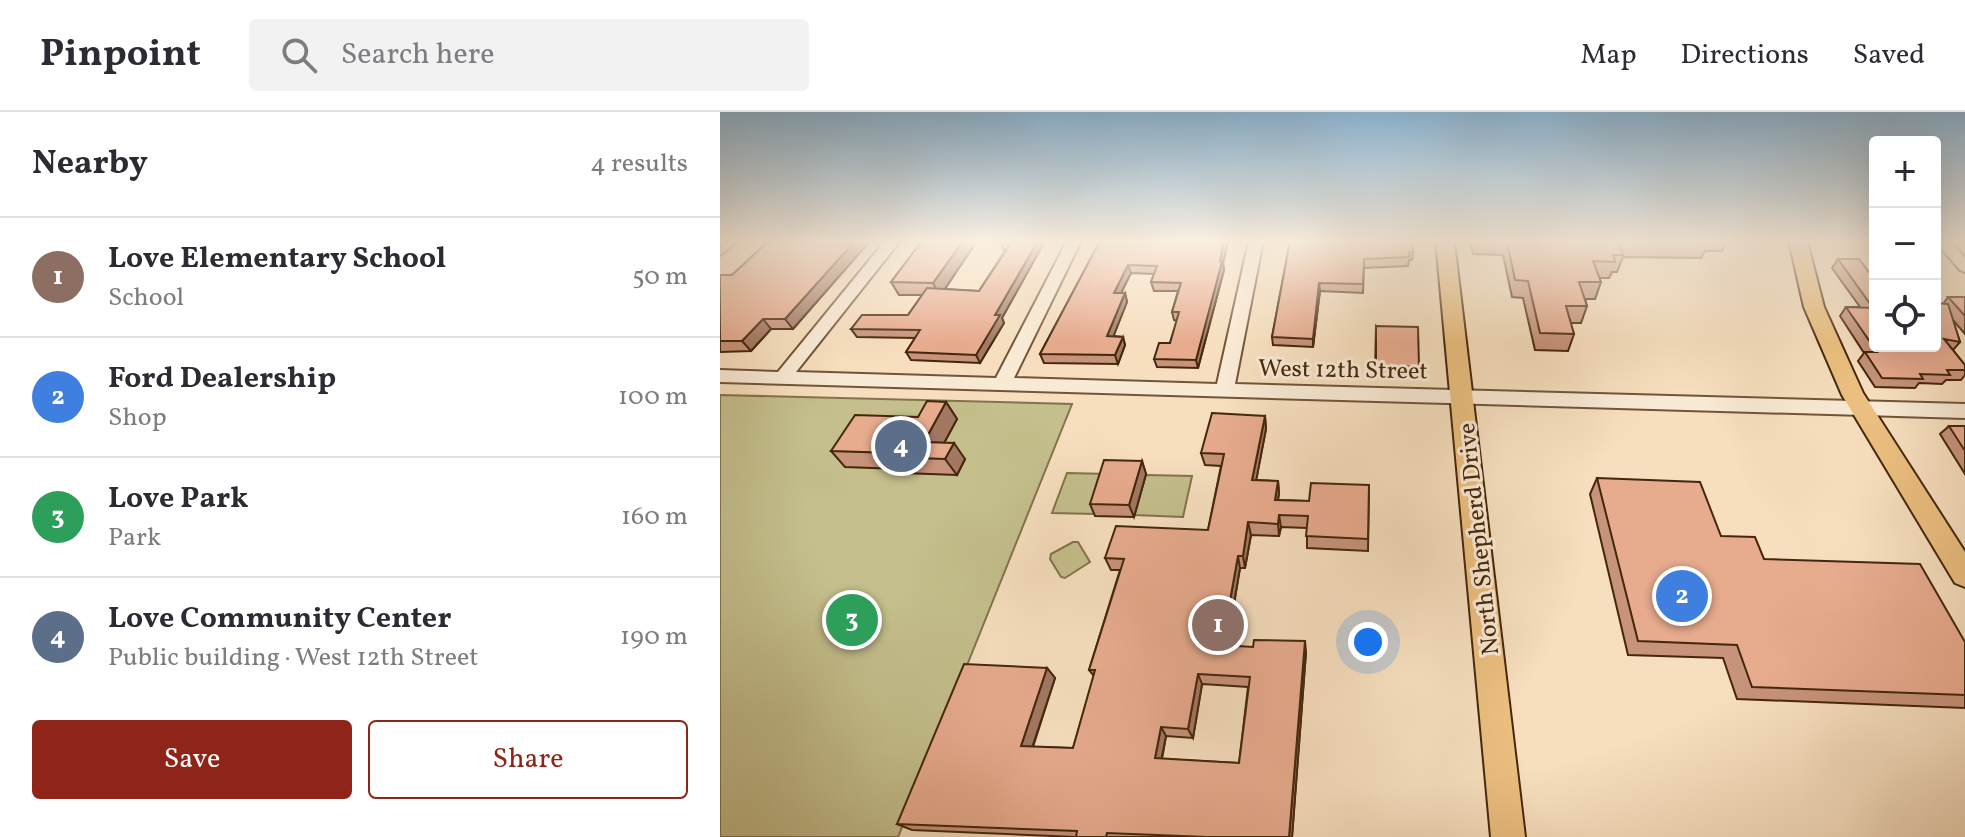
<!DOCTYPE html>
<html lang="en">
<head>
<meta charset="utf-8">
<style>
  :root { --surface:#fff; --page:#f2f2f3; --text:#2b2b33; --muted:#7c7c81; --line:#e1e1e2; --accent:#8f2418 }
  body { margin:0; font-family:Vollkorn,serif; background:var(--page); color:var(--text) }
  .controls { position:absolute; right:24px; top:24px; display:grid; overflow:hidden; border-radius:8px; box-shadow:0 8px 32px #0002 }
  .controls button { width:72px; height:72px; display:grid; place-items:center; padding:0; border:0; border-bottom:2px solid var(--line); background:var(--surface); color:var(--text); font:40px sans-serif }
  .you { position:absolute; left:648px; top:530px; width:28px; height:28px; margin:-20px; border:6px solid #fff; border-radius:50%; background:#1a73e8; box-shadow:0 0 0 12px #1a73e833 }
  .badge { display:grid; place-items:center; width:52px; height:52px; border-radius:50%; background:var(--accent); color:#fff; font-size:26px; font-weight:700 }
  .pin { position:absolute; translate:-50% -50%; border:4px solid #fff; box-shadow:0 2px 8px #0006 }
  .list { margin:0; padding:0; list-style:none }
  h2 { display:flex; justify-content:space-between; align-items:center; height:104px; margin:0; padding:0 32px; font-size:34px }
  h2 small { font-size:26px; font-weight:400; color:var(--muted) }
  .list li { display:grid; grid-template-columns:52px 1fr auto; gap:24px; align-items:center; box-sizing:border-box; height:120px; padding:0 32px; border-top:2px solid var(--line) }
  .list b { display:block; font-size:30px; white-space:nowrap }
  .list p { margin:0; font-size:26px; white-space:nowrap; color:var(--muted) }
  .list em { font-size:26px; font-style:normal; color:var(--muted) }
  .actions { display:flex; gap:16px; padding:24px 32px }
  .actions a { flex:1; padding:18px 0; border:2px solid var(--accent); border-radius:8px; text-align:center; font-size:28px; color:var(--accent) }
  .actions .main { background:var(--accent); color:#fff }
  .icon { flex:none; width:44px; height:44px; fill:none; stroke:currentColor; stroke-width:2; stroke-linecap:round; stroke-linejoin:round }
  .map { position:relative; flex:none; width:1245px; height:725px; overflow:hidden }
  header { display:flex; align-items:center; gap:48px; box-sizing:border-box; height:112px; padding:0 40px; background:var(--surface); border-bottom:2px solid var(--line) }
  header strong { font-size:38px }
  nav { display:flex; gap:44px; margin-inline-start:auto; font-size:28px }
  .search { width:560px; height:72px; background:var(--page); display:flex; align-items:center; gap:20px; box-sizing:border-box; padding:0 28px; border-radius:8px; color:var(--muted); font-size:30px }
  main { display:flex }
  aside { flex:1; background:var(--surface) }
  .map>svg:first-child { display:block }
  .green { fill:#c4bf8c; stroke:#84734c; stroke-width:2 }
  .lines { fill:none; stroke-linecap:round; stroke-linejoin:round }
  .minor-casing { stroke:#705539; stroke-width:4 }
  .major-casing { stroke:#44270d; stroke-width:4 }
  .minor { fill:#f9ead5; fill-rule:evenodd }
  .major { fill:#ebbf7f; fill-rule:evenodd }
  .wall { fill:#c7937a; stroke:#44270d; stroke-width:2; fill-rule:evenodd }
  .shaded-wall { fill:#a27863; stroke:#44270d; stroke-width:2 }
  .building { fill:#e7ab8e; stroke:#44270d; stroke-width:2; fill-rule:evenodd }
  .labels { text-anchor:middle; stroke-width:6; stroke-linejoin:round; paint-order:stroke }
  .street-label { font-size:24px; fill:#44270d; stroke:#f9ead5 }
</style>
</head>
<body>
<header>
<strong>Pinpoint</strong>
<div class="search"><svg class="icon" aria-label="search" viewBox="0 0 24 24"><circle cx="10" cy="10" r="6"/><path d="M15 15l6 6"/></svg>Search here</div>
<nav><a>Map</a><a>Directions</a><a>Saved</a></nav>
</header>
<main>
<aside>
<h2>Nearby<small>4 results</small></h2>
<ul class="list">
<li><span class="badge" style="background:#8d6e63">1</span><div><b>Love Elementary School</b><p>School</p></div><em>50 m</em></li>
<li><span class="badge" style="background:#3f7fe0">2</span><div><b>Ford Dealership</b><p>Shop</p></div><em>100 m</em></li>
<li><span class="badge" style="background:#2e9e5b">3</span><div><b>Love Park</b><p>Park</p></div><em>160 m</em></li>
<li><span class="badge" style="background:#5c6f8a">4</span><div><b>Love Community Center</b><p>Public building · West 12th Street</p></div><em>190 m</em></li>
</ul>
<div class="actions"><a class="main">Save</a><a>Share</a></div>
</aside>
<div class="map">
<svg width="1245" height="725" viewBox="0 0 1245 725">
  <rect width="100%" height="100%" fill="#f6debe"/>
  <filter id="stains"><feTurbulence type="fractalNoise" baseFrequency=".0025" numOctaves="4"/><feColorMatrix values="0 0 0 0 .2 0 0 0 0 .09 0 0 0 0 .02 0 0 0 .5 -.17"/></filter>
  <radialGradient id="worn" r=".72"><stop offset=".6" stop-color="#630" stop-opacity="0"/><stop offset="1" stop-color="#630" stop-opacity=".3"/></radialGradient>
  <path class="green" d="M0,283L352,292L178,725H0Z
    M347,361L389,362L376,402L332,401Z
    M426,363L472,364L463,405L414,403Z
    M353,430H358L370,450L345,466L341,465L330,447L331,442Z"/>
  <g class="lines">
    <g class="minor-casing">
      <path id="minor" d="M2,129H17L0,143Z
        M165,129H180L76,260L276,266L347,129H361L294,266L497,272L529,129H543L515,272L1245,292V306L0,270V258L58,260Z
        M1215,129H1229L1245,146V160L1240,158Z"/>
    </g>
    <g class="major-casing">
      <path id="major" d="M716,129H734L805,725H771Z
        M1069,129H1087L1104,195L1143,281L1245,440V475L1235,471L1122,283L1084,195Z"/>
    </g>
    <use href="#minor" class="minor"/>
    <use href="#major" class="major"/>
  </g>
  <path class="wall" d="M18,129H150L73,217H51L31,239L0,240V163H12L46,131H19Z
    M202,129H257L225,177L259,179L285,139H284L281,131L282,129H329H325L282,206L284,211L260,251L191,248L186,240L195,226L137,225L131,217L188,203L202,183H179L171,170Z
    M380,129H508L503,151L504,158L478,256L437,255L434,247L450,231L457,209L454,208L452,200L458,179H434L431,170L434,162L411,161L401,181H405L407,190L393,224L403,225L405,233L398,252L324,251L320,242Z
    M570,129L693,140L692,148H689L688,154L644,156L643,181L600,179L593,235L553,233L552,225Z
    M750,129H1007L1002,139H985L981,146L903,145L897,160H892L889,166H879L881,170L875,187H865L867,194L861,211H850L854,222L848,239L815,238L803,186L792,185L783,143L753,142Z
    M1118,147L1155,168V234L1223,192L1228,185H1245V222L1233,208L1240,230L1233,238L1245,253V263L1241,268H1226L1222,272L1199,271L1195,276L1155,275L1138,249L1144,241L1120,204L1126,195H1140L1112,156Z
    M656,214L699,255L698,264L655,262Z
    M226,290L237,307L224,331L245,347L237,363L183,361L180,357L125,355L111,339L198,305Z
    M545,304L546,317L536,368L558,369L559,381L558,388L589,389L649,373L648,439L587,436V416L561,415L559,424L531,423L525,456H520L507,534L586,540L572,725H356L192,718L177,712L327,556L335,566L313,635L353,636L374,564L369,558L400,458H391L385,446L488,418L501,354L485,353L481,341ZM482,572L528,575L519,651L442,647L446,624L473,626Z
    M1229,314H1245V362L1220,322Z
    M422,349L426,362L414,405L375,404L370,392Z
    M877,366L1001,424L1044,447L1245,530V596L1017,587L1003,546L908,543L870,382Z"/>
  <path class="shaded-wall" d="M135,129H150L73,217L65,207Z
    M243,129H257L220,184L213,171Z
    M318,129H325L282,206L284,211L260,251L256,243L275,203Z
    M504,129H508L503,151L504,158L478,256L476,248Z
    M408,153L411,161L397,189L394,181Z
    M599,171L600,179L593,235V227Z
    M405,181L407,190L390,233L387,224Z
    M43,207L51,217L31,239L22,229Z
    M403,225L405,233L398,252L395,243Z
    M226,290L237,307L216,346L204,330Z
    M545,304L546,317L534,380L532,368Z
    M234,331L245,347L237,363L225,347Z
    M422,349L426,362L414,405L409,393Z
    M558,369L559,381L556,400L555,388Z
    M559,403L561,415L559,424L558,412Z
    M528,410L531,423L525,456L523,444Z
    M518,444L520,456L505,544L502,533Z
    M585,529L586,540L572,725H569Z
    M327,556L335,566L310,642L301,634Z
    M478,562L482,572L473,626L468,617Z
    M441,615L446,624L440,654L435,646Z"/>
  <path class="building" d="M49,129H135L65,207H43L22,229H0V163H12Z
    M202,129H243L213,171L171,170Z
    M282,129H318L275,203H280L256,243L186,240L200,218L131,217L142,203H188L207,176L259,179L291,131H281Z
    M380,129H504L500,149L502,150L476,248L434,247L439,231H450L459,200H452L461,171L431,170L437,154L408,153L394,181H405L387,224L403,225L395,243L320,242Z
    M570,129H692L693,140H689V145L644,147L643,172L599,171L593,227L552,225Z
    M787,129H898L903,143H893L895,150L873,149L881,170H859L867,194H846L854,222L820,221L808,169L795,168Z
    M1118,147H1139L1155,168V234H1215V191L1228,192L1240,230L1224,227L1245,253V258H1227L1230,263L1200,262L1203,267L1162,266L1145,240H1157L1126,195L1153,196Z
    M1228,185H1245V204Z
    M656,214L698,215L699,255L656,253Z
    M207,289L226,290L204,330L234,331L225,347L170,345L173,341L111,339L135,303L198,305Z
    M492,301L545,304L532,368L558,369L555,388L589,389L591,371L649,373L648,427L586,424L588,404L559,403L558,412L528,410L523,444H518L502,533L533,535L534,528L585,529L569,725H487L387,721L386,725H356L357,719L177,712L244,552L327,556L301,634L353,636L375,558H369L404,447L385,446L396,414L488,418L504,342L481,341ZM478,562L530,565L519,651L435,646L441,615L468,617Z
    M1229,314H1245V339Z
    M384,348L422,349L409,393L370,392Z
    M877,366L980,370L1001,424L1035,425L1044,447L1200,452L1245,530V583L1032,575L1017,533L918,529Z"/>
  <linearGradient id="sky" x2="0" y2="1"><stop stop-color="#8bb6d6"/><stop offset="0.56" stop-color="#fbf0e2"/><stop offset="1" stop-color="#fbf0e2" stop-opacity="0"/></linearGradient>
  <rect width="1245" height="231" fill="url(#sky)"/>
  <g class="labels">
    <g class="street-label">
      <text transform="translate(623 257) rotate(1)" y="8">West 12th Street</text>
      <text transform="translate(758 427) rotate(-96)" y="8">North Shepherd Drive</text>
    </g>
  </g>
  <rect width="100%" height="100%" filter="url(#stains)"/>
  <rect width="100%" height="100%" fill="url(#worn)"/>
</svg>
<div class="controls">
<button>+</button>
<button>−</button>
<button><svg class="icon" aria-label="locate" viewBox="0 0 24 24"><circle cx="12" cy="12" r="6"/><path d="M12 2v4M12 18v4M2 12h4M18 12h4"/></svg></button>
</div>
<div class="you"></div>
<div class="pin badge" style="left:498px;top:513px;background:#8d6e63">1</div>
<div class="pin badge" style="left:962px;top:484px;background:#3f7fe0">2</div>
<div class="pin badge" style="left:132px;top:508px;background:#2e9e5b">3</div>
<div class="pin badge" style="left:181px;top:334px;background:#5c6f8a">4</div>
</div>
</main>
</body>
</html>
